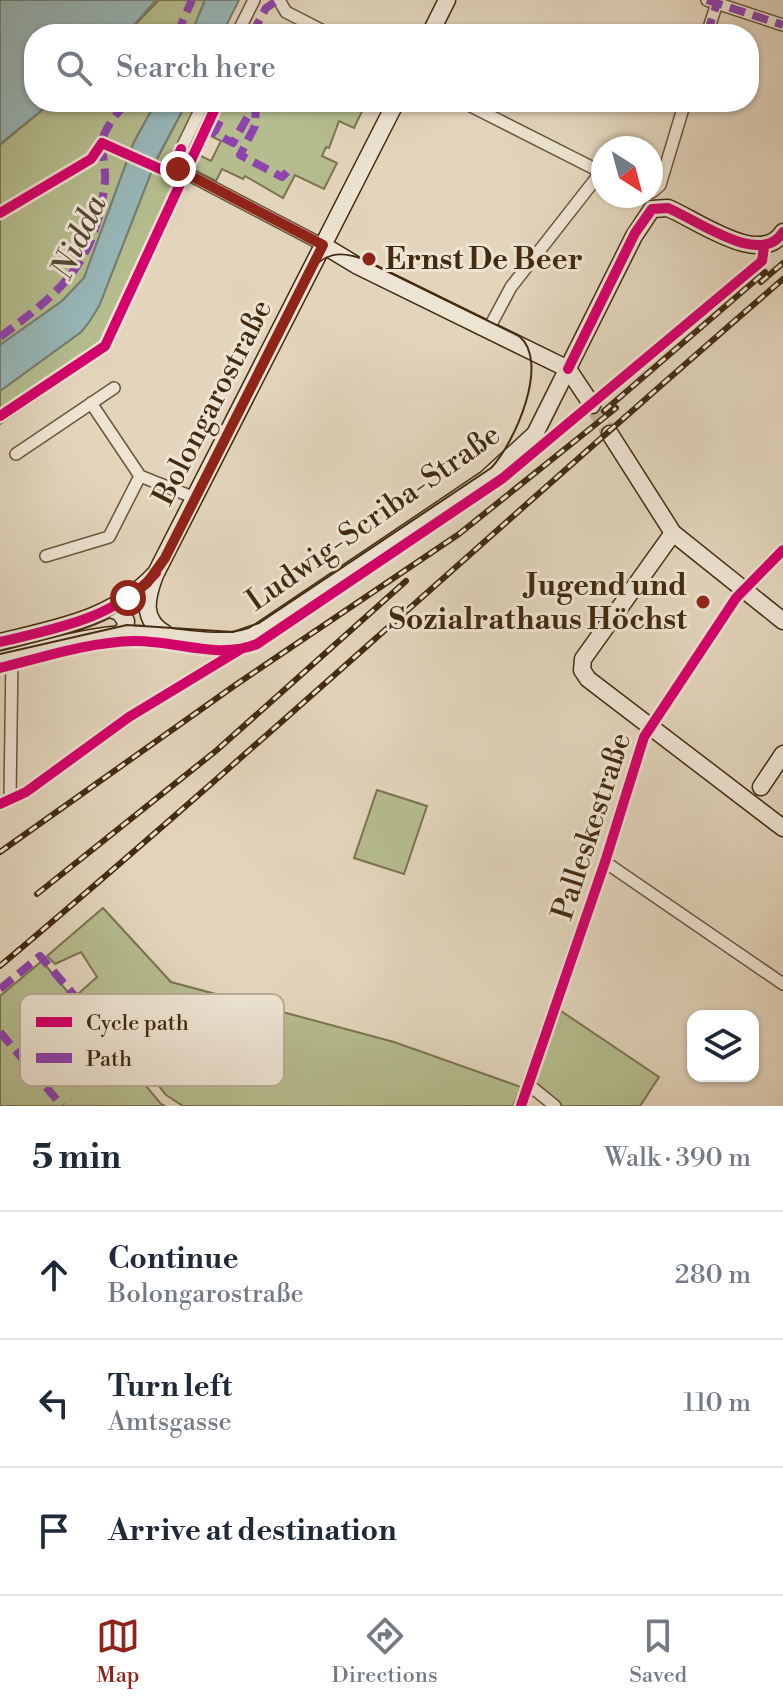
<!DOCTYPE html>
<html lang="en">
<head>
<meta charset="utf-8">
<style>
  :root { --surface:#fff; --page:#f2f2f3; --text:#1f2937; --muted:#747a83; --line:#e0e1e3; --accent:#8f2418 }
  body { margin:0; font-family:"Libre Bodoni",serif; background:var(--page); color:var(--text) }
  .controls { position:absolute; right:24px; bottom:24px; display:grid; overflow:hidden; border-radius:16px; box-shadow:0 2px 6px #0004 }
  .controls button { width:72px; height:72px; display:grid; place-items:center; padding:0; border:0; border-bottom:2px solid var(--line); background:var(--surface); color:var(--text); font:40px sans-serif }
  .compass { position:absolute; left:591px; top:136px; width:72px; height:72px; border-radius:50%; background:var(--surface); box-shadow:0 2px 6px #0004; rotate:144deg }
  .stop { position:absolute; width:24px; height:24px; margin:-18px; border:6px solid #8f2418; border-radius:50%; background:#fff }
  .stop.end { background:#8f2418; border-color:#fff; box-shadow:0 2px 8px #0008 }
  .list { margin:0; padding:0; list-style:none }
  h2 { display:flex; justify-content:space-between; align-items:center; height:104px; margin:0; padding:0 32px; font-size:34px }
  h2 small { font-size:26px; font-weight:400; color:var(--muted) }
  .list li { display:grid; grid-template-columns:52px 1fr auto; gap:24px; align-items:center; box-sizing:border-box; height:128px; padding:0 32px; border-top:2px solid var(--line) }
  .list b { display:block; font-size:30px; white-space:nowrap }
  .list p { margin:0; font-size:26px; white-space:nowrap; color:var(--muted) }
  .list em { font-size:26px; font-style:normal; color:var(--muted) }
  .icon { flex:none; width:44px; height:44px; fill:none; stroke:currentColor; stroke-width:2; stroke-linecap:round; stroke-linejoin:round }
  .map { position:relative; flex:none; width:783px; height:1106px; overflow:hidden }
  .search { position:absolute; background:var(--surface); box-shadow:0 2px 6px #0004; left:24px; right:24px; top:24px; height:88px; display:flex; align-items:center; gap:20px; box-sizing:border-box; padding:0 28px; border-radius:32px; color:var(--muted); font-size:30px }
  .sheet { height:488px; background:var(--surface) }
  nav { display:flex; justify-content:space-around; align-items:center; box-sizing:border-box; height:112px; border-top:2px solid var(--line); background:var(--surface); font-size:22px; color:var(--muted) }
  nav a { display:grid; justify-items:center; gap:4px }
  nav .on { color:var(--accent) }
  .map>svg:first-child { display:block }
  .green { fill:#b5bd8f; stroke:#7c7450; stroke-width:2 }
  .water { fill:#97b7b8; stroke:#757f75; stroke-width:2 }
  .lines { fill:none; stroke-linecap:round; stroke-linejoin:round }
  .secondary-tunnel { stroke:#c3b39a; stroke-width:16; stroke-dasharray:16 8; stroke-linecap:butt }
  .street-casing { stroke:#6b563b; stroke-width:14 }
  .secondary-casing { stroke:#432b10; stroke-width:19 }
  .street { stroke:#ede4d3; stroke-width:11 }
  .secondary { stroke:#ede4d3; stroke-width:16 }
  .tram { stroke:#432b10; stroke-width:2 }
  .rail-casing { stroke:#432b10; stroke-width:6 }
  .rail { stroke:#ede4d3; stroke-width:3; stroke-dasharray:9; stroke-linecap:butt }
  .quiet { stroke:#8e44ad; stroke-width:8; stroke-dasharray:16 8; stroke-linecap:butt }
  .cycleway-casing { stroke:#ede4d3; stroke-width:15 }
  .cycleway { stroke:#d6006c; stroke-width:10 }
  .route { stroke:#8f2418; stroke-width:10 }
  .poi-dot { fill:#8f2418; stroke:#ede4d3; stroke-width:3 }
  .labels { text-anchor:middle; stroke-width:6; stroke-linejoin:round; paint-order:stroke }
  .poi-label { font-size:30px; font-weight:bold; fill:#432b10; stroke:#ede4d3; text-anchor:start }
  .street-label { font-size:30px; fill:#432b10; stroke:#ede4d3 }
  .water-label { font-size:32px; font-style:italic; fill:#544732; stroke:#ede4d3 }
  .key { fill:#ede4d3; stroke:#baac98; stroke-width:2 }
  .key-label { font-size:22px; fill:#432b10 }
</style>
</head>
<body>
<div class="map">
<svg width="783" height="1106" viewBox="0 0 783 1106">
  <rect width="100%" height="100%" fill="#e3d5bc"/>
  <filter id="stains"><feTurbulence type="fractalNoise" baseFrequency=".0025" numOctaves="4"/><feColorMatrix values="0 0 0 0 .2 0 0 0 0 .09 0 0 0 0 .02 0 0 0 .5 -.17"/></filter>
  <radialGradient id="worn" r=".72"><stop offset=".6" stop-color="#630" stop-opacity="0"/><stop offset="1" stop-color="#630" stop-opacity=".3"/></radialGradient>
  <path class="green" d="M159,0H205L191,34H126Z
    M52,102H156L134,142L84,278L62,301L0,345V145Z
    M187,102H200L169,163L163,167L155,163Z
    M225,102H363L366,103L354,128L339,121L329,148L326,147L322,156L337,163L324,189L295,175L283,198L245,176L243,179L222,169L216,181L192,169L199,155L211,161L221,141L209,135Z
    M153,168L170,177L176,173L187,178L107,351L0,424V391L81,332L89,322L99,306Z
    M377,790L427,806L404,874L354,858Z
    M103,908L171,982L394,1042L521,1087L513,1106H183L166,1095L129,1048L170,998L153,1000L112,1033L79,993L97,977L81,952L55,964L47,956Z
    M42,961L161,1104L165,1106H0V996Z
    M561,1011L659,1077L640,1106H560L533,1085Z"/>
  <path class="water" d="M0,0H156L126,34H34V102H52L0,144Z
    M205,0H239L222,34H191Z
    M156,102H187L156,160L99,306L89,322L81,332L0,391V345L62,301L84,278L134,142Z"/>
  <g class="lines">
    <path class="secondary-tunnel" d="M592,405L610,434"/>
    <g class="street-casing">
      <path id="street" d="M279,0L286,12L329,34
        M707,0L783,25
        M237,34L254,0
        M707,34L718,0
        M204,102L175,162L176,168L323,245
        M463,102L603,173
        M652,192L660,185L685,102
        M488,330L511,287L601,172
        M91,403L140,476L195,498
        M16,454L114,388
        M46,556L109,537L140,476
        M10,797L12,657
        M0,804L26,792L129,717
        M605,862L783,984
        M529,1085L555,1106
        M521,1106L605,862L644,737L736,598L783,550"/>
    </g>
    <g class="secondary-casing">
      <path id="secondary" d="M430,34L447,0
        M323,245L356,265L568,369L592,405
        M610,434L673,533L783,621
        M673,533L583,659L582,670L588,679L783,828
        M155,575C146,599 141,620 166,634
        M110,609L119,612L126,621L125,629L118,635
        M0,642C57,628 114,619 156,573L396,102
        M0,660C42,650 85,635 129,634C169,633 215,649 253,636L486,479L535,434L634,236L652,209L668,208C697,220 761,268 783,232
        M761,787L783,754"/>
    </g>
    <use href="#street" class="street"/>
    <use href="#secondary" class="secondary"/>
    <path class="tram" d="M0,650C65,634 132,624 167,560L309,274C321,254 340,250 362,259L519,336C551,362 514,444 491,468L259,623L233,632L127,625L0,654"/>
    <g class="rail-casing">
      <path id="rail" d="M761,282L783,263
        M604,411L765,272
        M0,852L234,686L459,534L616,408
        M37,894L217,750L406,581
        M0,966C265,742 520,506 783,279"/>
    </g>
    <use href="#rail" class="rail"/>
    <path class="quiet" d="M707,0L783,25
      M177,34L192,0
      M252,34L266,8L278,0
      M707,34L718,0
      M256,102L255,126L240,155L282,177L287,172
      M220,121L214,133L233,143L253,107
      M0,337C62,291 96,263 105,181C106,169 102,156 102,144C103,128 117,115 126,102
      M0,989L40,956L128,1057
      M0,1032L62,1106"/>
    <g class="cycleway-casing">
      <path id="cycleway" d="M0,213L91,159L102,143L167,172L175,165L181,149
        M568,369L635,233L652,209L668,208C697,220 761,268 783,232
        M0,416L105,346L218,102
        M0,642C57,628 114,619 156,573
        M0,668C44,657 89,642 134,641C174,640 218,660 257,644L503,478L762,261L764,247
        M0,804L26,792L129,717L241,649
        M521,1106L605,862L644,737L736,598L783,550"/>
    </g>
    <use href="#cycleway" class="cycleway"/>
  </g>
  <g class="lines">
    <path class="route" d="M128,598L147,583L165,558L323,245L178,169"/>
  </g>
  <g class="poi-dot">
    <circle cx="369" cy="259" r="8"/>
    <circle cx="703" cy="602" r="8"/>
  </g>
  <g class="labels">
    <g class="poi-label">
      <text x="385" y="269">Ernst De Beer</text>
      <text x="687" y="595" text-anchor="end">Jugend und<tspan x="687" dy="34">Sozialrathaus Höchst</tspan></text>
    </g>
    <g class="street-label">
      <text transform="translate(212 402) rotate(-63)" y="10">Bolongarostraße</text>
      <text transform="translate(373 517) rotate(-35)" y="10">Ludwig-Scriba-Straße</text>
      <text transform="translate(591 826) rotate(-72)" y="10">Palleskestraße</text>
    </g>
    <g class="water-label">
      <text transform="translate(78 237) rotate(-65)" y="11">Nidda</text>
    </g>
  </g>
  <rect x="20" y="994" width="264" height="92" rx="12" class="key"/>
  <rect x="36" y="1017" width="36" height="10" fill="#d6006c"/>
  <rect x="36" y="1053" width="36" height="10" fill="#8e44ad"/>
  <g class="key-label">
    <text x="86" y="1030">Cycle path</text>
    <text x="86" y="1066">Path</text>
  </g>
  <rect width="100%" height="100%" filter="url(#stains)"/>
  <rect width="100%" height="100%" fill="url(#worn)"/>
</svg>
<div class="controls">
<button><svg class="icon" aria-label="layers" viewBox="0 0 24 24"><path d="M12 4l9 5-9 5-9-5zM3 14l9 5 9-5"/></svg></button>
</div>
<svg class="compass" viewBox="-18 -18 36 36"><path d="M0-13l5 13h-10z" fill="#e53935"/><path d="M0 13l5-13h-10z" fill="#747a83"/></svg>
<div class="stop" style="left:128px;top:598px"></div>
<div class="stop end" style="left:178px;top:169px"></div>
<div class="search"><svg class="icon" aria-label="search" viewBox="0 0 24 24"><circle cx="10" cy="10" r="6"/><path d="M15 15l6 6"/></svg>Search here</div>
</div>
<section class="sheet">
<h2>5 min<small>Walk · 390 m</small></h2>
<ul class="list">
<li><svg class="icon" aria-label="ahead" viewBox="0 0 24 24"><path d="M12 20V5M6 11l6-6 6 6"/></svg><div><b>Continue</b><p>Bolongarostraße</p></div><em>280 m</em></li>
<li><svg class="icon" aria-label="left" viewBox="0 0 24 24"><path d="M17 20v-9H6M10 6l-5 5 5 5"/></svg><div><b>Turn left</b><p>Amtsgasse</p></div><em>110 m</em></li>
<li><svg class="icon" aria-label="arrive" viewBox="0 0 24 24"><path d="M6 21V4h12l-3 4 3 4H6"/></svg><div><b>Arrive at destination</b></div></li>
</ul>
</section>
<nav>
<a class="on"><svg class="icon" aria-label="map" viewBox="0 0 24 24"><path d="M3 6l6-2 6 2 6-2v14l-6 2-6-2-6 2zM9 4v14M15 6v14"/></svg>Map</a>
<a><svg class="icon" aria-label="directions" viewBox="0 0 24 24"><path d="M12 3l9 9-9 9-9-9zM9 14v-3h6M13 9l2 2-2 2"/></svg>Directions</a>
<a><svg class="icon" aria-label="saved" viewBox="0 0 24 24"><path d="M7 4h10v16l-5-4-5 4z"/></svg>Saved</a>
</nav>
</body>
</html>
